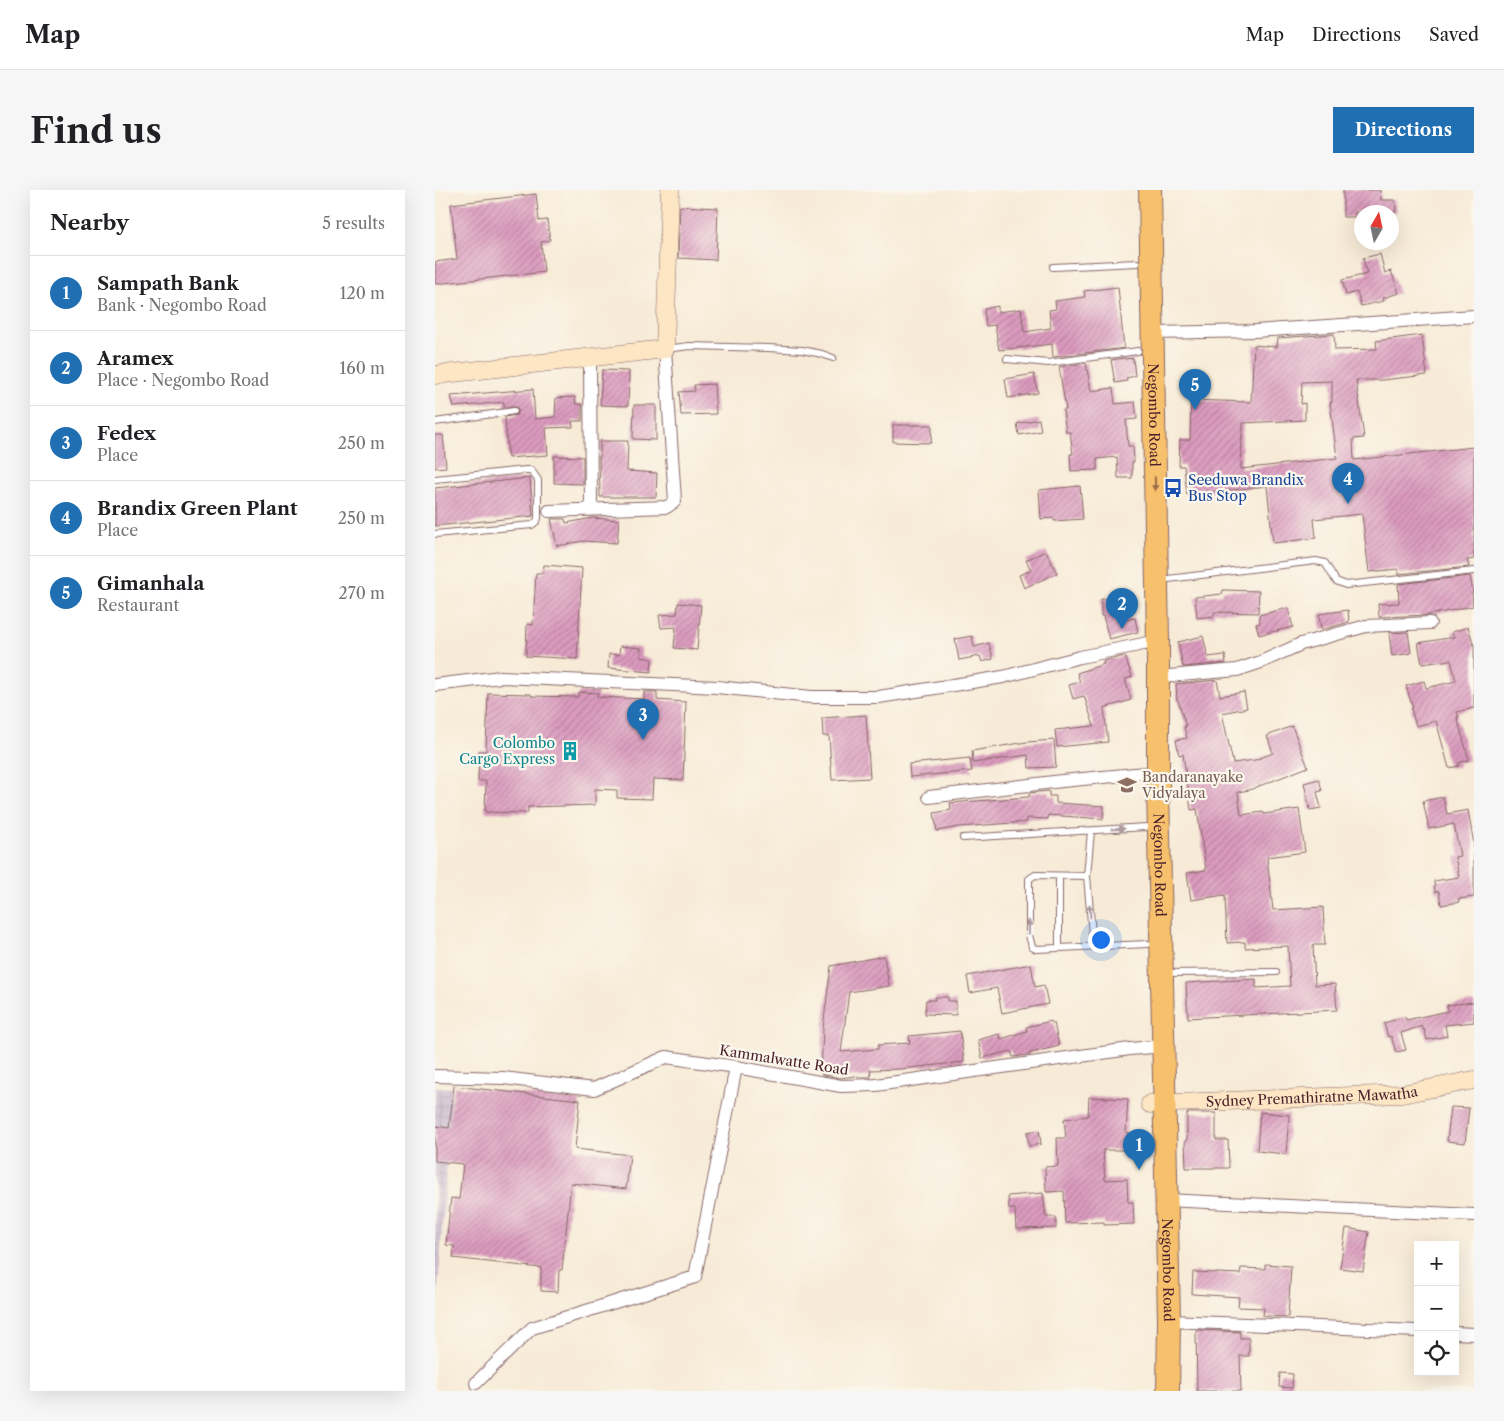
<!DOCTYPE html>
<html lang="en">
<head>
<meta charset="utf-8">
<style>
  :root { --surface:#fff; --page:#f6f6f6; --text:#202124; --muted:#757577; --line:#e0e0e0; --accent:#1f6fb2 }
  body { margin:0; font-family:"Libre Caslon Text",serif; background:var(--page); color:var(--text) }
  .controls { position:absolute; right:15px; bottom:15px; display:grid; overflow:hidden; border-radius:0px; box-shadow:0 5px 20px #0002 }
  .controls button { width:45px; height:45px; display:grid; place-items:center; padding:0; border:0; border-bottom:1px solid var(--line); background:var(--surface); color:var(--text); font:25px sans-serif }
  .compass { position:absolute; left:919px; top:15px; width:45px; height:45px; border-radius:50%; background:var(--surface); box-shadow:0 5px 20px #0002; rotate:9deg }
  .you { position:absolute; left:665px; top:749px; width:18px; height:18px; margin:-12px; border:4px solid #fff; border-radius:50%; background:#1a73e8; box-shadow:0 0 0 8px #1a73e833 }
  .badge { display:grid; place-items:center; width:32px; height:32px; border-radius:50%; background:var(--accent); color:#fff; font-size:16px; font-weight:700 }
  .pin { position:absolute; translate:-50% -41px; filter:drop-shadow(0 1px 2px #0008) }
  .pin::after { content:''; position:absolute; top:26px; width:18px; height:15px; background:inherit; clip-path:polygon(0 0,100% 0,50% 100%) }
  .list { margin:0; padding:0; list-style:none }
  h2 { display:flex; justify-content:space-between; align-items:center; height:65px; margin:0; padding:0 20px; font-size:21px }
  h2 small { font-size:16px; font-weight:400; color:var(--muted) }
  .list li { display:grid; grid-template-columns:32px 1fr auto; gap:15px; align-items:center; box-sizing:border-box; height:75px; padding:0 20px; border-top:1px solid var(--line) }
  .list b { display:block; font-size:19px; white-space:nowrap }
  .list p { margin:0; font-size:16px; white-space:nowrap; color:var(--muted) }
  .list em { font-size:16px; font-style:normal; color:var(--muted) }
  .icon { flex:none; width:28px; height:28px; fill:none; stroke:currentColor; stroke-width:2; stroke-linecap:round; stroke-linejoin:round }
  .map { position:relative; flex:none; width:1039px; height:1201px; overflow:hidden; border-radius:0px }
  header { display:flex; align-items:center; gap:30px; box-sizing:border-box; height:70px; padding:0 25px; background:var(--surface); border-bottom:1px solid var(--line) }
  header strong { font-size:24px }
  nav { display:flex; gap:28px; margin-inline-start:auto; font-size:18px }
  .intro { display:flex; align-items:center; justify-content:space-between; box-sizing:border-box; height:120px; padding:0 30px }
  h1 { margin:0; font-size:35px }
  .button { padding:12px 22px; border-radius:0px; background:var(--accent); color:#fff; font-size:18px; font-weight:700 }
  main { display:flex; gap:30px; padding:0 30px }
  aside { flex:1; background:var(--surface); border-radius:0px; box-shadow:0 5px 20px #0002 }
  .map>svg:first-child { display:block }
  .industrial { fill:url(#industrial-grid) }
  .building { fill:url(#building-hatch); fill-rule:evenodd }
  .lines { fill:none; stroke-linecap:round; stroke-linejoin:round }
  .lane-casing { stroke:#876667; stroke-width:8 }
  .street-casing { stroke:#876667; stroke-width:14 }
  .secondary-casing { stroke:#876667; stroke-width:19 }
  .highway-casing { stroke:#876667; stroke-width:24 }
  .lane { stroke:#fff; stroke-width:6 }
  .street { stroke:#fff; stroke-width:12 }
  .secondary { stroke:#fce6c4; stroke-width:18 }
  .highway { stroke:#f7c06c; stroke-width:22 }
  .oneway { fill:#986748 }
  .oneway2 { fill:#ae9aa0 }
  .labels { text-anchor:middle; stroke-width:4.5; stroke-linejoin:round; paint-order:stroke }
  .street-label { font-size:14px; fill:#4a1f2b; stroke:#fbf7ec }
  .transit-label { font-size:14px; fill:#164399; stroke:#fbf7ec; text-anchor:start }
  .culture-label { font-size:14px; fill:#0d838f; stroke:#fbf7ec; text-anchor:end }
  .education-label { font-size:14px; fill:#785e54; stroke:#fbf7ec; text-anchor:start }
</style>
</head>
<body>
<header>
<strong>Map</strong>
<nav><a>Map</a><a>Directions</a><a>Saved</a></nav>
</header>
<div class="intro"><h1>Find us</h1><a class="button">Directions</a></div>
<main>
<aside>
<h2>Nearby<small>5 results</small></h2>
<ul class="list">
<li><span class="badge">1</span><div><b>Sampath Bank</b><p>Bank · Negombo Road</p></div><em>120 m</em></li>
<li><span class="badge">2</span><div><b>Aramex</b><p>Place · Negombo Road</p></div><em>160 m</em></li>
<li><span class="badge">3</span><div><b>Fedex</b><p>Place</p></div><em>250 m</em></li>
<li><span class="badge">4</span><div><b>Brandix Green Plant</b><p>Place</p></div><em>250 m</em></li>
<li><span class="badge">5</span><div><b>Gimanhala</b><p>Restaurant</p></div><em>270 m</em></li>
</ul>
</aside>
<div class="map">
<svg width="1039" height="1201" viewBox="0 0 1039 1201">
  <defs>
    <pattern id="industrial-grid" width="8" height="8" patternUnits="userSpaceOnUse" patternTransform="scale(1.25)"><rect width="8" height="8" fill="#cebed1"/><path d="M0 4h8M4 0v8" fill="none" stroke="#b2a3b4"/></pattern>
    <pattern id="building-hatch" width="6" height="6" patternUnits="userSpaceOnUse" patternTransform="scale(1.25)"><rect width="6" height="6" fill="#dc9bbf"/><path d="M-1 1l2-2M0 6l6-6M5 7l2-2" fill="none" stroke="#b47e9b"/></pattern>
  </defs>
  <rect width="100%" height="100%" fill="#fbf7ec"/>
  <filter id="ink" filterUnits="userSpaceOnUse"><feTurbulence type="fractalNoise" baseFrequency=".02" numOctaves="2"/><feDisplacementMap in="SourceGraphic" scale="10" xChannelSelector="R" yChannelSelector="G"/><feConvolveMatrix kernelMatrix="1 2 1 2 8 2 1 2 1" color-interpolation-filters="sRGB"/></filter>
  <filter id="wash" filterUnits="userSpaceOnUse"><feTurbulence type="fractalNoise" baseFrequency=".0096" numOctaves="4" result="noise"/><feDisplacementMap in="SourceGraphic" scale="20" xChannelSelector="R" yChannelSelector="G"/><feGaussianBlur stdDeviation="1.12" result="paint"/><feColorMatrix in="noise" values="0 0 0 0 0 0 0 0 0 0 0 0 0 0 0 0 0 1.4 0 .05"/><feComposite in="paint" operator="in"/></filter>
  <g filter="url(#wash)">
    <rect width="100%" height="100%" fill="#f7ebd7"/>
    <path class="industrial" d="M0,897L17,898L0,1140Z"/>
    <g id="blocks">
      <path class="building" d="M908,0H945L946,10H960L961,22H920V27H908Z
        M101,4L104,31L112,30L115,50L106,52L109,82L0,94V72L22,69L16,14Z
        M245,16L283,18L281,70L243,68Z
        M945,64L950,83L956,81L964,103L948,108L949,111L926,116L922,102L911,105L907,90L932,84L928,68Z
        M683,97L689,158L618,167L617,154L564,160L560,135L551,136L549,119L563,116V122L586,119L589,142L616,138L614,120L621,119L620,111L650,107L649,101Z
        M899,144L900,160L942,159L941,151L987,145L992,185L947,190H921L929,248L918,249L919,270L1039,257V369L1032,370L1034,377L963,384V379L934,382L927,324L879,329L881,348L838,353L832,296L752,305L749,276H744L745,250H755L756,210L816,212L819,155L842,157L843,148ZM897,191V212H895L902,268L806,279L807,242H808V233L870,230V213L866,214L867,192Z
        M690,168V169L698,168L700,186L691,188L692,191L680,193L676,170Z
        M651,173L656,201L678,198L680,214L700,212L702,229L691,230L693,256H698L699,272H697V288H683L682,267L662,269V280L636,281L635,264H638L635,242H631L628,220H631L624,177Z
        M167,180L194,181L193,216L165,215Z
        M599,184L603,203L573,208L570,189Z
        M279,194L281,224L246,225L244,202L260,201L259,195Z
        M98,199L100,229L120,227L121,208L140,207L141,214H147V231H137L138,237L111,238L113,265L73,268L70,227L82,225L84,220L81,217H69V212L19,217L16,206Z
        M199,215H221V250L198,249Z
        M604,229L606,241L584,245L582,234Z
        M458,235H497L496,253L458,252Z
        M0,245H8L11,277L0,278Z
        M165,251H193L192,281L222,283L221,307H165L164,267H165Z
        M119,266L148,267V294L119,293Z
        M95,288L98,326L0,336V298Z
        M645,296L648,329L619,331V328L606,329L604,300Z
        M158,328L184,330L182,353L148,351L122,356L116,329H130L131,333Z
        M611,361L622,383L589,398L584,385L596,380L591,370Z
        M109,375L147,378L142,469L91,466L92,434L98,435L101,383H108Z
        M1035,386L1038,402H1037L1038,416L994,425L944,427L943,414L964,413L963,394Z
        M788,400L824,401L823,423L779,422V426L762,428L760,407L787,404Z
        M666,409H688L689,430L700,428L703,442L674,449L668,426H666Z
        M243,413L266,415L262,460L239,458L241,437L226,438L224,425L242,424Z
        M853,418L858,437L824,445L821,434L825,433L824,425Z
        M913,420L914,432L886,440L884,424Z
        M1033,437L1039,455V518L1022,522L1024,527H1022L1034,570L1023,573L1024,576L1014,578L1001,531L981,536L976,519L978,518L971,496L989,491L991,498L1021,491L1016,470L987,474L983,453L1019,447L1017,442Z
        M973,442L976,463L957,466L954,443Z
        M537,446L539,457L554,453L558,469L547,472L545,466L524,470L520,449Z
        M768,446L773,467L790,465L791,473L748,477L743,452Z
        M185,456L206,458V467L217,469L216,482L173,478L174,464L184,465Z
        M690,466L697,487L690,489L696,510L669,518L673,552L622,557L620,540L659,536L649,506L638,509L634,495L645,492L642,483L669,474L668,471Z
        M782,490L785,506L809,502L812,518L787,523L798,573L820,570L838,563L832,546L857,536L873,577L814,600L803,602L806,625L828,622L829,624L864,619L870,662L832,667L838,720L888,717L890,755H878L880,795L900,794L902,820L753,828L751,793L821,789V798L855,796L853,756L810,758V752L792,753L790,705L756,710L752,683L771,680L762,619L756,620L748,564L744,565L741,550L752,548L749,537H751L743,510H742L741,494Z
        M144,502L163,503L162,507L209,509V502H222V510L251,512L248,590L218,589L217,609L182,608V600L160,599V615L93,617V623L50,622L51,591H43L44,561H51L53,503L96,504V506L142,507Z
        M431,525L435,588L397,590L394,546H388L387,528Z
        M619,550L621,577L594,578L593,565L538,573L537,561L592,552Z
        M535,568L537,581L475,587L474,574Z
        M884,589L887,601L882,602L886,618L875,620L869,593Z
        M614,601V606H621V613L669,616L668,629L613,625V629L591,628L592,632L524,637L502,641L499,623L516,620L515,613L594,607V603Z
        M1008,607L1012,624L1033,620L1039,655V707L1023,709L1024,712L1006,715L1004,701L1000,702L999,691L1024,687L1020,667L1025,666L1019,634L994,639L988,611Z
        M449,766L454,796L414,802L406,862L443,859V855L475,853L474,846L525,841L529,872L465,879L435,880L436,887H422L421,886L405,888L386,884L388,838L396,776Z
        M596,774L600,797L609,795L613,814L567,823L562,798L535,803L532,786Z
        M500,807H513V811H521V825L490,824L491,810H500Z
        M1039,812V832L1010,835L1012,846L992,850L989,839L988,840L987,836L966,843L971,860L961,862L956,846L953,847L949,833L970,827L971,830L1013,821L1012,815Z
        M616,831L617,833H619L624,856L595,863V865H593L578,867L576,861L547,868L543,850L564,844L566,849L592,841L591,837Z
        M19,896L145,910L140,959L195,965L191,999L136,993L127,1080H124L123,1102L106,1101V1078L18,1068L19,1056L11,1055L16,1008L24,1009L28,974L0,971V936L14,938Z
        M654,907L693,909L691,943H695L696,960H668L670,990L692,989L693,1012H698L699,1034L669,1035V1032L630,1033L629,1001L611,1002L610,977L623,976L622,948H631L629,929L653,926Z
        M1016,917L1034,918L1030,953L1012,951Z
        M825,922L854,925L851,964L822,961Z
        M752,923H781V950H793L794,978H751L750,951H752Z
        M604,940L606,954L594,956L592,942Z
        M608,1003L611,1027H621V1038L581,1039L580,1019H574L573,1006Z
        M911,1038L934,1042L928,1081L905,1078Z
        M830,1074L856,1076L853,1127L828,1126L829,1118L803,1117L804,1107L757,1104L758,1082L805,1084L806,1078L830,1079Z
        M761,1140L805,1142V1148H814V1166H805L806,1201H762Z
        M845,1183L858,1184L857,1198L844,1197Z"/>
    </g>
  </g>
  <g filter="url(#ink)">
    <use href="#blocks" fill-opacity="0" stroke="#876667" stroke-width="1"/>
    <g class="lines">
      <g class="lane-casing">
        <path id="lane" d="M618,77L702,73
          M231,159L254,156L333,158L367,160L387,164L398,168
          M572,169L613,173L703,161
          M0,232L79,221
          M0,289L91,280H96L103,290V328L102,331L97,335L0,344
          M725,390L881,371L890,373L901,391L911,395L1039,381
          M656,641L652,686L658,756
          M528,648L711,637
          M624,686V758
          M652,686L600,685L594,689V745L597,757L601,759L713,754
          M729,783L841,782"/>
      </g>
      <g class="street-casing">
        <path id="street" d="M717,143L820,141L1039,126
          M155,167L156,320
          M114,321L232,317L240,311L230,159
          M723,487L802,480L826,472L866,454L931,436L995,433
          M0,495L66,487L282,497L376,507H444L568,487L645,467L723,451
          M494,607L627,591L710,583
          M0,886L68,888L159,899L231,867L301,877L406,896L441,895L695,859L729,856
          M731,1010L1039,1025
          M734,1131L983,1141
          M1020,1143L1039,1144
          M41,1193L97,1138L260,1087L301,877"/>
      </g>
      <g class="secondary-casing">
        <g id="secondary">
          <path d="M0,185L230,159L235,0"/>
          <path id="s1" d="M715,914L967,904L1039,890"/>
        </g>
      </g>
      <g class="highway-casing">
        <g id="highway">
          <path id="s2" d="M715,0L723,451V597L734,1131L733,1201"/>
        </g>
      </g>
      <use href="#lane" class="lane"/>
      <use href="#street" class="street"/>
      <use href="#secondary" class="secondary"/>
      <use href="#highway" class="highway"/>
    </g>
    <defs><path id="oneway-solid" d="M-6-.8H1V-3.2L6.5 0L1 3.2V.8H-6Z" transform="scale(1.25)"/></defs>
    <use class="oneway" href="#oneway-solid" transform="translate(720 294) rotate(89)"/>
    <g class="oneway2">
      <use href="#oneway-solid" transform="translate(683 639) rotate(-4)"/>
      <use href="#oneway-solid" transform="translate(655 721) rotate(-94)"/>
      <use href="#oneway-solid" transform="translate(594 737) rotate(-91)"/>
    </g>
  </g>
  <defs>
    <g id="bus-bare" transform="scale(1.5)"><path d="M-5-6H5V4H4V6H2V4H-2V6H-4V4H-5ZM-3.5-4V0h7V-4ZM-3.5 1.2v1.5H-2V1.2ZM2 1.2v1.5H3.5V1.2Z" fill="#1a4fb4" stroke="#fbf7ec" stroke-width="2.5" paint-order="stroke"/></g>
    <g id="building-bare" transform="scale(1.5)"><path d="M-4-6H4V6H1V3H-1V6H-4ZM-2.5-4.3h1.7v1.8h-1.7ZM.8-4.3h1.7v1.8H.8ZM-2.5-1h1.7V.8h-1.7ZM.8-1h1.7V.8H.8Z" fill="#0f9aa8" stroke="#fbf7ec" stroke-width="2.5" paint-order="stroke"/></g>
    <g id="school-bare" transform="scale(1.5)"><path d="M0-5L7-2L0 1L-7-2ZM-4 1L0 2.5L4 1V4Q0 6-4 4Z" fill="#8d6e63" stroke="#fbf7ec" stroke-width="2.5" paint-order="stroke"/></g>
  </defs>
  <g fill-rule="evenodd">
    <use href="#bus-bare" x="738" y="298"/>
    <use href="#building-bare" x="135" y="561"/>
    <use href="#school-bare" x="692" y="595"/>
  </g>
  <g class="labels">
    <g class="street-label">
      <text dy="5" stroke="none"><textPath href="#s2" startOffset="225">Negombo Road</textPath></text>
      <text dy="5" stroke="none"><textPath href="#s2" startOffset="675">Negombo Road</textPath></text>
      <text transform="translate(349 870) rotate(9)" y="5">Kammalwatte Road</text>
      <text dy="5" stroke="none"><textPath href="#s1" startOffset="162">Sydney Premathiratne Mawatha</textPath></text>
      <text dy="5" stroke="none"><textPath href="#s2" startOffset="1080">Negombo Road</textPath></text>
    </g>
    <g class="transit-label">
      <text x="753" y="295">Seeduwa Brandix<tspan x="753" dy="16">Bus Stop</tspan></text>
    </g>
    <g class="culture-label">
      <text x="120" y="558">Colombo<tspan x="120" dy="16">Cargo Express</tspan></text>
    </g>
    <g class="education-label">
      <text x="707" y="592">Bandaranayake<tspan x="707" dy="16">Vidyalaya</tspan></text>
    </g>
  </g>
</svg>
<div class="controls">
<button>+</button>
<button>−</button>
<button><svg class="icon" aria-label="locate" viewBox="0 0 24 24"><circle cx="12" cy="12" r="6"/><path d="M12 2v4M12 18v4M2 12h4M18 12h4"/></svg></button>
</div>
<svg class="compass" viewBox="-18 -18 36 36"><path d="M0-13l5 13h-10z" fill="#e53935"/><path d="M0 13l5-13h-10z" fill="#757577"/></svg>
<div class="you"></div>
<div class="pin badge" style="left:704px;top:980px">1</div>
<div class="pin badge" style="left:687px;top:439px">2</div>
<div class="pin badge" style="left:208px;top:550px">3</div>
<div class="pin badge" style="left:913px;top:314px">4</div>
<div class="pin badge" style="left:760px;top:220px">5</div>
</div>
</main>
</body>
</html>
